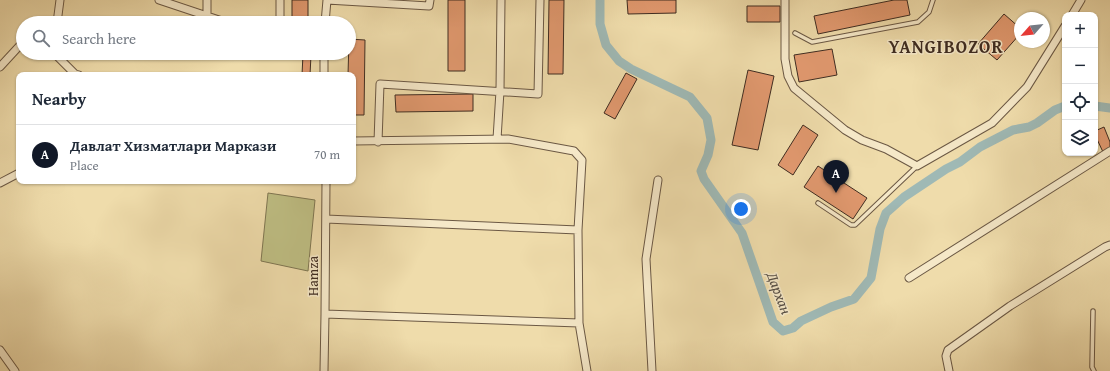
<!DOCTYPE html>
<html lang="en">
<head>
<meta charset="utf-8">
<style>
  :root { --surface:#fff; --page:#f2f2f3; --text:#1f2937; --muted:#747a83; --line:#e0e1e3; --accent:#111827 }
  body { margin:0; font-family:"Gentium Book Plus",serif; background:var(--page); color:var(--text) }
  .controls { position:absolute; right:12px; top:12px; display:grid; overflow:hidden; border-radius:8px; box-shadow:0 1px 3px #0004 }
  .controls button { width:36px; height:36px; display:grid; place-items:center; padding:0; border:0; border-bottom:1px solid var(--line); background:var(--surface); color:var(--text); font:20px sans-serif }
  .compass { position:absolute; left:1014px; top:12px; width:36px; height:36px; border-radius:50%; background:var(--surface); box-shadow:0 1px 3px #0004; rotate:243deg }
  .you { position:absolute; left:741px; top:209px; width:14px; height:14px; margin:-10px; border:3px solid #fff; border-radius:50%; background:#1a73e8; box-shadow:0 0 0 6px #1a73e833 }
  .badge { display:grid; place-items:center; width:26px; height:26px; border-radius:50%; background:var(--accent); color:#fff; font-size:13px; font-weight:700 }
  .pin { position:absolute; translate:-50% -33px; filter:drop-shadow(0 1px 2px #0008) }
  .pin::after { content:''; position:absolute; top:21px; width:14px; height:12px; background:inherit; clip-path:polygon(0 0,100% 0,50% 100%) }
  .list { margin:0; padding:0; list-style:none }
  h2 { display:flex; justify-content:space-between; align-items:center; height:52px; margin:0; padding:0 16px; font-size:17px }
  h2 small { font-size:13px; font-weight:400; color:var(--muted) }
  .list li { display:grid; grid-template-columns:26px 1fr auto; gap:12px; align-items:center; box-sizing:border-box; height:60px; padding:0 16px; border-top:1px solid var(--line) }
  .list b { display:block; font-size:15px; white-space:nowrap }
  .list p { margin:0; font-size:13px; white-space:nowrap; color:var(--muted) }
  .list em { font-size:13px; font-style:normal; color:var(--muted) }
  .icon { flex:none; width:22px; height:22px; fill:none; stroke:currentColor; stroke-width:2; stroke-linecap:round; stroke-linejoin:round }
  .map { position:relative; flex:none; width:1110px; height:371px; overflow:hidden }
  .search { position:absolute; background:var(--surface); box-shadow:0 1px 3px #0004; left:16px; top:16px; width:340px; height:44px; display:flex; align-items:center; gap:10px; box-sizing:border-box; padding:0 14px; border-radius:22px; color:var(--muted); font-size:15px }
  .panel { position:absolute; background:var(--surface); box-shadow:0 1px 3px #0004; left:16px; top:72px; width:340px; height:112px; border-radius:8px }
  .map>svg:first-child { display:block }
  .green { fill:#bfbf84; stroke:#7f7652 }
  .lines { fill:none; stroke-linecap:round; stroke-linejoin:round }
  .canal { stroke:#9fb9b5; stroke-width:9 }
  .building { fill:#e0986e; stroke:#3f2c21 }
  .lane-casing { stroke:#6b5844; stroke-width:5.5 }
  .street-casing { stroke:#6b5844; stroke-width:9 }
  .lane { stroke:#f5e8c8; stroke-width:3.5 }
  .street { stroke:#f5e8c8; stroke-width:7 }
  .labels { text-anchor:middle; stroke-width:3; stroke-linejoin:round; paint-order:stroke }
  .street-label { font-size:14px; fill:#3f2c21; stroke:#f5e8c8 }
  .water-label { font-size:15px; font-style:italic; fill:#574f46; stroke:#f5e8c8 }
  .district-label { font-size:18px; font-weight:bold; letter-spacing:1px; fill:#3f2c21; stroke:#f5e8c8 }
</style>
</head>
<body>
<div class="map">
<svg width="1110" height="371" viewBox="0 0 1110 371">
  <rect width="100%" height="100%" fill="#efdcab"/>
  <filter id="stains"><feTurbulence type="fractalNoise" baseFrequency=".005" numOctaves="4"/><feColorMatrix values="0 0 0 0 .2 0 0 0 0 .09 0 0 0 0 .02 0 0 0 .5 -.17"/></filter>
  <radialGradient id="worn" r=".72"><stop offset=".6" stop-color="#630" stop-opacity="0"/><stop offset="1" stop-color="#630" stop-opacity=".3"/></radialGradient>
  <path class="green" d="M268,193L315,200L308,271L261,261Z"/>
  <g class="lines">
    <path class="canal" d="M600,0V24L606,45L619,61L631,69L690,97L707,118L711,140L708,155L701,171L704,179L742,233L773,322L783,331L793,328L801,321L831,307L854,299L871,278L880,229L886,213L904,197L946,169L960,162L980,147L1013,130L1029,127L1037,123L1055,110L1065,106
      M1095,106L1110,108"/>
  </g>
  <path class="building" d="M292,0H308V23H292Z
    M448,0H465V71H448Z
    M549,0H564L563,74H548Z
    M627,0H676V13L628,14Z
    M894,0H907L910,15L818,34L814,16Z
    M747,6H780V22H747Z
    M1004,14L1020,28V34L997,60L978,44Z
    M349,39L365,40L364,115H353V75H348Z
    M832,49L837,75L799,82L794,55Z
    M303,54L311,55L310,75H302Z
    M748,70L774,76L758,150L732,145Z
    M626,73L637,79L615,119L604,113Z
    M473,94V111L396,112L395,95Z
    M803,125L818,135L793,175L778,165Z
    M1104,127L1110,142V149L1103,152L1095,135V131Z
    M818,166L867,198L853,219L804,187Z"/>
  <g class="lines">
    <g class="lane-casing">
      <path id="lane" d="M795,33L812,42L918,22L929,12L933,0
        M818,203L851,225H855L917,166
        M1093,311L1092,367L1094,371"/>
    </g>
    <g class="street-casing">
      <path id="street" d="M159,0L228,23
        M207,0V16
        M327,0L429,6L430,0
        M785,0V59L788,76L794,88L845,130L862,140L886,149L917,166L992,123L1027,87L1065,26
        M1072,15L1081,0
        M57,23L60,0
        M280,23V0
        M325,23L327,0
        M54,53L75,74L79,75
        M324,53V75
        M0,67L23,42
        M497,139L500,91L501,0
        M353,141L508,139L574,151L582,160L578,230L579,323L587,371
        M378,142L380,84L538,94L540,0
        M0,183L19,173
        M326,219L578,230
        M909,278L1110,151
        M325,314L579,323
        M0,350L15,371
        M324,371L325,314L326,181
        M652,371L646,259L658,180
        M949,371L946,356L948,350L1010,306L1105,247L1110,245"/>
    </g>
    <use href="#lane" class="lane"/>
    <use href="#street" class="street"/>
  </g>
  <g class="labels">
    <g class="street-label">
      <text transform="translate(313 276) rotate(-90)" y="5">Hamza</text>
    </g>
    <g class="water-label">
      <text transform="translate(779 293) rotate(69)" y="5">Дархан</text>
    </g>
    <g class="district-label">
      <text x="946" y="53">YANGIBOZOR</text>
    </g>
  </g>
  <rect width="100%" height="100%" filter="url(#stains)"/>
  <rect width="100%" height="100%" fill="url(#worn)"/>
</svg>
<div class="controls">
<button>+</button>
<button>−</button>
<button><svg class="icon" aria-label="locate" viewBox="0 0 24 24"><circle cx="12" cy="12" r="6"/><path d="M12 2v4M12 18v4M2 12h4M18 12h4"/></svg></button>
<button><svg class="icon" aria-label="layers" viewBox="0 0 24 24"><path d="M12 4l9 5-9 5-9-5zM3 14l9 5 9-5"/></svg></button>
</div>
<svg class="compass" viewBox="-18 -18 36 36"><path d="M0-13l5 13h-10z" fill="#e53935"/><path d="M0 13l5-13h-10z" fill="#747a83"/></svg>
<div class="you"></div>
<div class="pin badge" style="left:836px;top:193px">A</div>
<div class="search"><svg class="icon" aria-label="search" viewBox="0 0 24 24"><circle cx="10" cy="10" r="6"/><path d="M15 15l6 6"/></svg>Search here</div>
<section class="panel">
<h2>Nearby<small></small></h2>
<ul class="list">
<li><span class="badge">A</span><div><b>Давлат Хизматлари Маркази</b><p>Place</p></div><em>70 m</em></li>
</ul>
</section>
</div>
</body>
</html>
